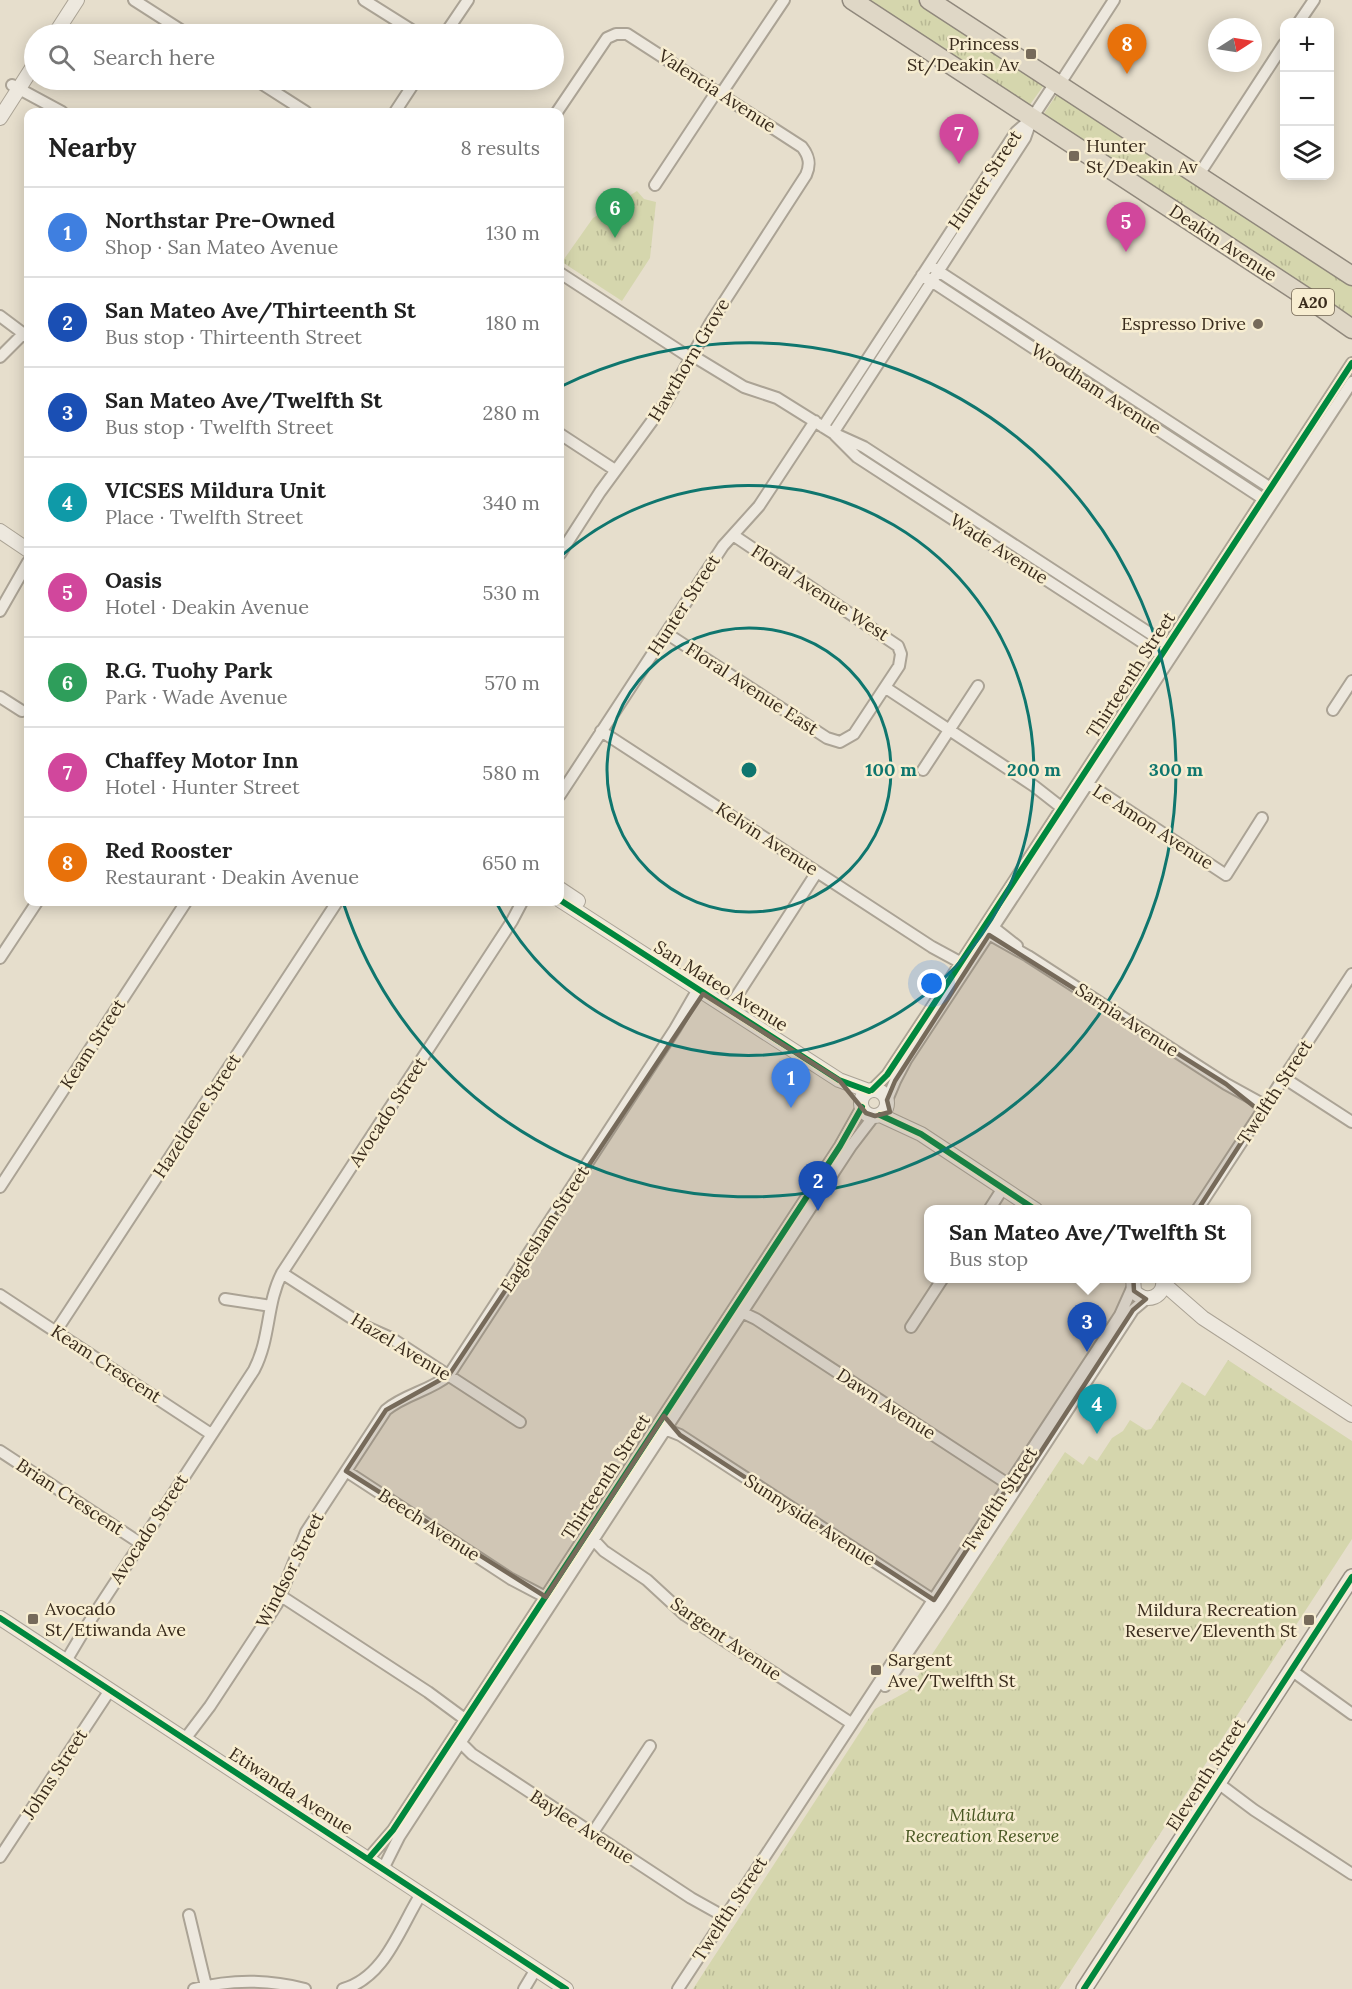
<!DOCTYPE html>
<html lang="en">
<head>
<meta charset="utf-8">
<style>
  :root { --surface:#fff; --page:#f2f2f2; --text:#222; --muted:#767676; --line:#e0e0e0; --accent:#766a5a }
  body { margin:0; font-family:Lora,serif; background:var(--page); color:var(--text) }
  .controls { position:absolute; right:18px; top:18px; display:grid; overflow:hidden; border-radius:12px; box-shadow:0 3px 15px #0003 }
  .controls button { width:54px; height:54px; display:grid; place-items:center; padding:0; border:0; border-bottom:2px solid var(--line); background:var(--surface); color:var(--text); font:30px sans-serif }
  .compass { position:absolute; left:1208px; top:18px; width:54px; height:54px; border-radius:50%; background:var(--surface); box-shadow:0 3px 15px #0003; rotate:78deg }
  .you { position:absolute; left:932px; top:984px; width:21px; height:21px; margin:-15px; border:4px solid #fff; border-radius:50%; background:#1a73e8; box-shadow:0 0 0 9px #1a73e833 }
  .badge { display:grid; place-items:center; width:39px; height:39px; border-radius:50%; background:var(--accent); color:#fff; font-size:20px; font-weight:700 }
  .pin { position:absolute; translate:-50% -50px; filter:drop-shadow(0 2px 3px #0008) }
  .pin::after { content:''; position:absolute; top:32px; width:21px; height:18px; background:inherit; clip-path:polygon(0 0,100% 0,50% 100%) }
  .popup { position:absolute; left:924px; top:1205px; width:327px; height:78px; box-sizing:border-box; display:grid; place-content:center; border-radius:12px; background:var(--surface); filter:drop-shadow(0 2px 4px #0005); font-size:20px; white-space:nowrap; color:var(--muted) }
  .popup b { font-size:22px; color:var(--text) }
  .popup::after { content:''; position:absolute; left:50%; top:100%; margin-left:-12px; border:12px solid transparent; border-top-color:var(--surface) }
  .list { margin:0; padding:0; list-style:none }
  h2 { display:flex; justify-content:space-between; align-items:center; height:78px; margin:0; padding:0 24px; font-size:26px }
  h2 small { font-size:20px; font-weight:400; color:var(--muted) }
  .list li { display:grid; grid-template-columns:39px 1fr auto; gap:18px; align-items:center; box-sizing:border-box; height:90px; padding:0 24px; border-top:2px solid var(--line) }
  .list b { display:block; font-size:22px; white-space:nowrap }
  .list p { margin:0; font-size:20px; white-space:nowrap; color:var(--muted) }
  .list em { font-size:20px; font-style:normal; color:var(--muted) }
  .icon { flex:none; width:33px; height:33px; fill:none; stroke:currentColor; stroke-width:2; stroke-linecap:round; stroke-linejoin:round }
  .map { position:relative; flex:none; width:1352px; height:1989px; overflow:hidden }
  .search { position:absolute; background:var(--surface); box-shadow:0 3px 15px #0003; left:24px; top:24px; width:540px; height:66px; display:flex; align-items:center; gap:15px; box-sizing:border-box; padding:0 21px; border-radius:33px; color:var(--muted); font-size:22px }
  .panel { position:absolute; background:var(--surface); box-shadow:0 3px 15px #0003; left:24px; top:108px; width:540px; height:798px; border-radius:12px }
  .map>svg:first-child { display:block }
  .park { fill:url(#park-tufts) }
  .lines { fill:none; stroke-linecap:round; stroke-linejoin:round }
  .minor-casing { stroke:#aba395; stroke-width:14 }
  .tertiary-casing { stroke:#aba395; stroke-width:16 }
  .secondary-casing { stroke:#9a9285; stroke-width:18 }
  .trunk-casing { stroke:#90887c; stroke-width:21 }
  .minor { stroke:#ede8de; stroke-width:10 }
  .tertiary { stroke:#ede8de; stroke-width:14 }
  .secondary { stroke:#ede8de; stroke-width:15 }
  .trunk { stroke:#dfd7c6; stroke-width:18 }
  .cycleway-casing { stroke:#f7edd1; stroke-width:10 }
  .cycleway { stroke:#00873e; stroke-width:6 }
  .marked { fill:#766a5a; fill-opacity:0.2; stroke:#766a5a; stroke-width:4.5; stroke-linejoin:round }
  .ring { fill:none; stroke:#0f766e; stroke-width:3 }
  .poi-dot { fill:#766a5a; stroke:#f7edd1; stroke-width:2 }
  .labels { text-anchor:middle; stroke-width:5; stroke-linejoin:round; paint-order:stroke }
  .shield { fill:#f7edd1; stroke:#726552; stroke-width:1.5 }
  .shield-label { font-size:16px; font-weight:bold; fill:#392b1c }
  .poi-label { font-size:18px; fill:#392b1c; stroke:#f7edd1; text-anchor:end }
  .street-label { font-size:18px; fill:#392b1c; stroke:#f7edd1 }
  .park-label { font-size:18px; font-style:italic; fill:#485722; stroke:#f7edd1 }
  .centre { fill:#0f766e; stroke:#f7edd1; stroke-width:3 }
  .ring-label { font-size:18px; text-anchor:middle; font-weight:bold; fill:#0f766e; stroke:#f7edd1; stroke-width:5; stroke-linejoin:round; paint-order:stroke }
</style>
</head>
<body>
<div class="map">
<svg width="1352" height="1989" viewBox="0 0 1352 1989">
  <defs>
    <pattern id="park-tufts" width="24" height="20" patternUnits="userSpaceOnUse" patternTransform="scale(1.5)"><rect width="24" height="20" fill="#d5d6ad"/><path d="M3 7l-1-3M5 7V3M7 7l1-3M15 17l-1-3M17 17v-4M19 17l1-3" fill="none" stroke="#b8b894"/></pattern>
  </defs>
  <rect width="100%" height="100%" fill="#e6decc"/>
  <path class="park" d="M862,0H918L1043,81L1044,85L1029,106Z
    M1057,94L1352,284V321L1043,115Z
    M637,191L644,199L656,202L650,258L622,301L562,262L593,218Z
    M1228,1360L1352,1441V1539L1059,1989H693L875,1709L908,1691L1065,1452L1083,1465L1089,1456L1097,1461L1112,1438L1123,1431L1130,1420L1146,1430L1151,1429L1182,1382L1205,1396Z"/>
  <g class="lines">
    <g class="minor-casing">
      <path id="minor" d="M134,0L187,34
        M364,0L418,34
        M1299,22L1314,0
        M445,34L468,0
        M256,80L306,112
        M12,85L62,112
        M1059,85L1114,0
        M721,94L784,0
        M395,112L416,80
        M557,112L607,38L616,34H627L802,147C809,156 811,164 806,175L711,322L666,402L600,492L560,554
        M1198,176L1284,44
        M655,185L717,91
        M929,265L1275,491
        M560,273L686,355L698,359L744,387L777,398L833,433L864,447L1174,649
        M922,275L1268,502
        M0,316L28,337
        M0,357L23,334
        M823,427L1016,132L1031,119
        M833,433L1025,138L1032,118L1055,83
        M560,434L615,470
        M835,435L857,457L1168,659
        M0,611L28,562
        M666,633L827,738L840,742L854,734L899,666L901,654L898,646L733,535
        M886,688L1034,786L1066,811
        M0,697L22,711
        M1333,710L1352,681
        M601,731L932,947L967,966
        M923,770L978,686
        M1084,781L1226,875L1262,818
        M560,795L723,546L759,506L815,421
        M989,924L1017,946
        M985,932L1028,956L1226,1084L1266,1106
        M0,958L37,902
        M729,1008L817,872
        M1284,1078L1352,1122
        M872,1090L887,1075L926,1016L1352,363
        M887,1100L895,1081L906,1060L1352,382
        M0,1187L186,902
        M989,1210L1003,1188
        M1197,1210L1352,974
        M282,1273L364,1326L391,1338L520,1422
        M0,1295L211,1434
        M225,1299L271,1306
        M737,1310L756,1319L1014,1488
        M911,1327L943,1278
        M56,1331L337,902
        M660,1427L680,1435L938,1603
        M0,1451L140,1543
        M346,1471L511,1579L551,1600
        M589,1535L604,1551L647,1580L685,1615L851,1723
        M281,1596L428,1692L470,1723
        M66,1661L88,1624L254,1370C271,1337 266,1304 282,1273L512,921L522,902
        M1291,1670L1352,1714
        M885,1686L941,1604L1133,1310L1146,1299
        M185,1739L210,1706L277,1604L306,1532L386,1410C405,1394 430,1391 449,1375L675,1029L701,984
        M457,1739L472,1754L691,1898L725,1917
        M1218,1783L1254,1810L1352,1874
        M592,1834L650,1746
        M0,1857L110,1690
        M368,1859L393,1830L840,1146L862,1107
        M383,1869L399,1837L453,1754L851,1146L874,1116
        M189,1915L206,1986
        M194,1989C232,1979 267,1979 305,1989
        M343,1989C385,1978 400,1927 421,1894
        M524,1989L536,1969
        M678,1989L1120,1315L1133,1286"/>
    </g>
    <g class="tertiary-casing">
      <path id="tertiary" d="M55,34L77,0
        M0,118L34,65
        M0,531L28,550
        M560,889L578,901
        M560,900L839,1080L869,1091
        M861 1103a13 13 0 1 1 26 0a13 13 0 1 1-26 0Z
        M880,1115L921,1134L1036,1210
        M1133,1278L1134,1291C1146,1305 1166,1297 1163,1278
        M1164,1284L1203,1318L1352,1415
        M0,1618L566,1989"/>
    </g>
    <g class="secondary-casing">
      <path id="secondary" d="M1084,1989L1352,1577"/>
    </g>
    <g class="trunk-casing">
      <path id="trunk" d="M852,0L1312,301L1352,329
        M929,0L1352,276"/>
    </g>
    <use href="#minor" class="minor"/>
    <use href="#tertiary" class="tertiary"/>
    <use href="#secondary" class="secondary"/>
    <use href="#trunk" class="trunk"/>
    <g class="cycleway-casing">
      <path id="cycleway" d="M560,900L839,1080L869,1091
        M872,1090L887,1075L926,1016L1352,363
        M880,1115L921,1134L1036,1210
        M0,1618L566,1989
        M368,1859L393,1830L840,1146L862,1107
        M1084,1989L1352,1577"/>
    </g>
    <use href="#cycleway" class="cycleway"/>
  </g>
  <path class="marked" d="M989,935L1226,1084L1261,1112L1186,1228L1159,1259L1133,1272L1134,1291L1146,1299L1133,1310L1016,1490L1009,1485L934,1600L680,1435L664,1416L546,1597L346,1471L386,1410L449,1375L703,994L839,1080L866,1113L875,1116L890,1112L887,1100L895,1081Z"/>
  <g class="ring">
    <circle cx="749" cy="770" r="142"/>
    <path d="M560 557A285 285 0 1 1 496 902"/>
    <path d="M562 386A427 427 0 1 1 343 902"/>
  </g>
  <g class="poi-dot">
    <rect x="1025" y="48" width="12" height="12" rx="3"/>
    <rect x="1068" y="150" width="12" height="12" rx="3"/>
    <circle cx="1258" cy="324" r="6"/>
    <rect x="27" y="1613" width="12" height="12" rx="3"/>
    <rect x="1303" y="1614" width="12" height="12" rx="3"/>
    <rect x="870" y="1664" width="12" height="12" rx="3"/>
  </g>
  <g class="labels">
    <rect class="shield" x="1292" y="289" width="42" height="26" rx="4.5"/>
    <g class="shield-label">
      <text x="1313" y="308">A20</text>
    </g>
    <g class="poi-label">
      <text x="1019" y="50">Princess<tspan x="1019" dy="21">St/Deakin Av</tspan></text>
      <text x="1086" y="152" text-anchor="start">Hunter<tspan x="1086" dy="21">St/Deakin Av</tspan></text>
      <text x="1246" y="330">Espresso Drive</text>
      <text x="45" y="1615" text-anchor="start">Avocado<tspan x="45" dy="21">St/Etiwanda Ave</tspan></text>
      <text x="1297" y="1616">Mildura Recreation<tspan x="1297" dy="21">Reserve/Eleventh St</tspan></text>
      <text x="888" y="1666" text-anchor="start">Sargent<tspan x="888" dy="21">Ave/Twelfth St</tspan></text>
    </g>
    <g class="street-label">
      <text transform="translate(717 91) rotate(33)" y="6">Valencia Avenue</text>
      <text transform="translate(985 180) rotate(-56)" y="6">Hunter Street</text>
      <text transform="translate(1223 243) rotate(33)" y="6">Deakin Avenue</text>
      <text transform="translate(689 360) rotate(-59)" y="6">Hawthorn Grove</text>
      <text transform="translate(1096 389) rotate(33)" y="6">Woodham Avenue</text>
      <text transform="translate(999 549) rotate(33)" y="6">Wade Avenue</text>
      <text transform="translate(820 593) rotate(33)" y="6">Floral Avenue West</text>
      <text transform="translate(684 605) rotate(-57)" y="6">Hunter Street</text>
      <text transform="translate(1131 675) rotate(-57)" y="6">Thirteenth Street</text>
      <text transform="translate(752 689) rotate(33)" y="6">Floral Avenue East</text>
      <text transform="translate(1153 827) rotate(33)" y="6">Le Amon Avenue</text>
      <text transform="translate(767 839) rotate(33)" y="6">Kelvin Avenue</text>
      <text transform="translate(721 986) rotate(32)" y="6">San Mateo Avenue</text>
      <text transform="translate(1127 1020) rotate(33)" y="6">Sarnia Avenue</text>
      <text transform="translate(93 1044) rotate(-57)" y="6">Keam Street</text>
      <text transform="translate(1275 1092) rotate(-57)" y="6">Twelfth Street</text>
      <text transform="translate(388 1112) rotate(-57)" y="6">Avocado Street</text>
      <text transform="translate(197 1116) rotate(-57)" y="6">Hazeldene Street</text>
      <text transform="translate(545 1229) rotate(-57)" y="6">Eaglesham Street</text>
      <text transform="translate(401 1347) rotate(31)" y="6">Hazel Avenue</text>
      <text transform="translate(106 1364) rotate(33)" y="6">Keam Crescent</text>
      <text transform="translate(886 1404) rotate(33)" y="6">Dawn Avenue</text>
      <text transform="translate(606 1477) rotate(-57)" y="6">Thirteenth Street</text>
      <text transform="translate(70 1497) rotate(33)" y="6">Brian Crescent</text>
      <text transform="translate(1000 1499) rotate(-57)" y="6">Twelfth Street</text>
      <text transform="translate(810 1520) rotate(33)" y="6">Sunnyside Avenue</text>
      <text transform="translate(429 1525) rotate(33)" y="6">Beech Avenue</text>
      <text transform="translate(149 1529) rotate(-57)" y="6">Avocado Street</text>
      <text transform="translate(290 1570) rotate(-63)" y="6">Windsor Street</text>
      <text transform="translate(726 1639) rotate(35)" y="6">Sargent Avenue</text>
      <text transform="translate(55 1774) rotate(-57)" y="6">Johns Street</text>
      <text transform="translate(1206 1775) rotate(-57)" y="6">Eleventh Street</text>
      <text transform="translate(291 1791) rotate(33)" y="6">Etiwanda Avenue</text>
      <text transform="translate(582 1827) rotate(33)" y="6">Baylee Avenue</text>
      <text transform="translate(730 1909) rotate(-57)" y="6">Twelfth Street</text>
    </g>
    <g class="park-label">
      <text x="982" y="1821">Mildura<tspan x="982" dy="21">Recreation Reserve</tspan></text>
    </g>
  </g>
  <circle cx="749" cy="770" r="9" class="centre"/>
  <g class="ring-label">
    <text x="891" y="776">100 m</text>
    <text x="1034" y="776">200 m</text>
    <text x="1176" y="776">300 m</text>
  </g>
</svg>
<div class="controls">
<button>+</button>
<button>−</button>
<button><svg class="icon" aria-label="layers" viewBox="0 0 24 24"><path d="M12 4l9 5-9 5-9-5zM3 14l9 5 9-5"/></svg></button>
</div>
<svg class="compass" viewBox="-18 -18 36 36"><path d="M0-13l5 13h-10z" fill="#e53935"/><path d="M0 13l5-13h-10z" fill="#767676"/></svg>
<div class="you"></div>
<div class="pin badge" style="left:791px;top:1108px;background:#3f7fe0">1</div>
<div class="pin badge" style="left:818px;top:1211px;background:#1a4fb4">2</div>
<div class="pin badge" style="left:1087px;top:1352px;background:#1a4fb4">3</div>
<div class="popup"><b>San Mateo Ave/Twelfth St</b>Bus stop</div>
<div class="pin badge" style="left:1097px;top:1434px;background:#0f9aa8">4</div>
<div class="pin badge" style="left:1126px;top:252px;background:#d1479c">5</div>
<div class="pin badge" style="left:615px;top:238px;background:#2e9e5b">6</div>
<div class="pin badge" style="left:959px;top:164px;background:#d1479c">7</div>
<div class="pin badge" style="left:1127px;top:74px;background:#e8710a">8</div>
<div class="search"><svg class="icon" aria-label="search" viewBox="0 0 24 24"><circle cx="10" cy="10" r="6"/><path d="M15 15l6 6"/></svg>Search here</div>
<section class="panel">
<h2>Nearby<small>8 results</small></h2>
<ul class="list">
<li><span class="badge" style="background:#3f7fe0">1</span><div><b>Northstar Pre-Owned</b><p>Shop · San Mateo Avenue</p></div><em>130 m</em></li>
<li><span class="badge" style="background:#1a4fb4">2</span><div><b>San Mateo Ave/Thirteenth St</b><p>Bus stop · Thirteenth Street</p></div><em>180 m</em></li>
<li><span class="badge" style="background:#1a4fb4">3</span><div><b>San Mateo Ave/Twelfth St</b><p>Bus stop · Twelfth Street</p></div><em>280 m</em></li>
<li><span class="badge" style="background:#0f9aa8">4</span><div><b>VICSES Mildura Unit</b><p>Place · Twelfth Street</p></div><em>340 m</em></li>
<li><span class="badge" style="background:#d1479c">5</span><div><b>Oasis</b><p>Hotel · Deakin Avenue</p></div><em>530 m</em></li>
<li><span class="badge" style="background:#2e9e5b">6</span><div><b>R.G. Tuohy Park</b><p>Park · Wade Avenue</p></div><em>570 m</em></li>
<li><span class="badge" style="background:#d1479c">7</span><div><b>Chaffey Motor Inn</b><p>Hotel · Hunter Street</p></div><em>580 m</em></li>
<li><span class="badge" style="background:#e8710a">8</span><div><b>Red Rooster</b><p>Restaurant · Deakin Avenue</p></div><em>650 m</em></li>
</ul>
</section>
</div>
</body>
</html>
